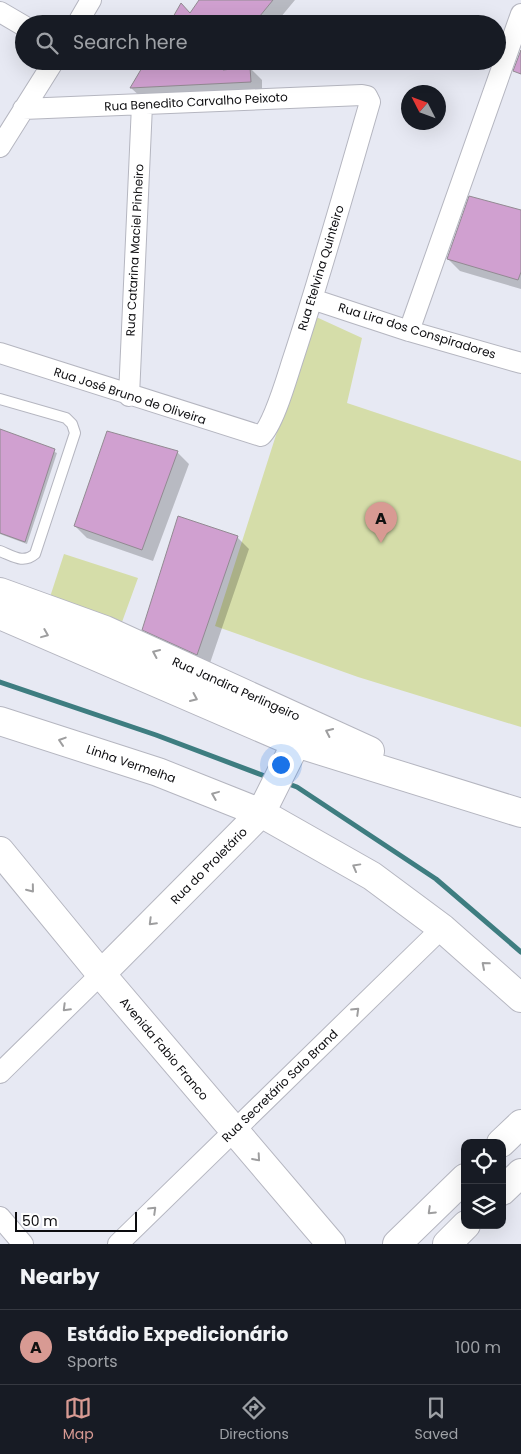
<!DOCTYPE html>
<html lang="en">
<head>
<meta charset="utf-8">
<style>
  :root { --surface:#171b24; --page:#242831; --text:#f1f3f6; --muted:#9ea1a6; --line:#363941; --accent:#d89a93 }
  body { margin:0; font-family:Poppins,sans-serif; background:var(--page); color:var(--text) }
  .controls { position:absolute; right:15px; bottom:15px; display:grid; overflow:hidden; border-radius:10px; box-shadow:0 5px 20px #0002 }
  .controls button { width:45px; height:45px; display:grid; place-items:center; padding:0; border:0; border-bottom:1px solid var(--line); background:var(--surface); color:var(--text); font:25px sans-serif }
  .compass { position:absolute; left:401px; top:85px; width:45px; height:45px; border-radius:50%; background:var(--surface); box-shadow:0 5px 20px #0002; rotate:312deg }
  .scale { position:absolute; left:15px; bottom:12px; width:122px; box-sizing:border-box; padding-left:5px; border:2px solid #0c0c0f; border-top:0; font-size:14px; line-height:18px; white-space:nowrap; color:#0c0c0f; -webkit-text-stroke:4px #fff; paint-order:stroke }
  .you { position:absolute; left:280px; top:764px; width:18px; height:18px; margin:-12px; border:4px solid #fff; border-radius:50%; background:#1a73e8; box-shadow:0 0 0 8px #1a73e833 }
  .badge { display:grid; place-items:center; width:32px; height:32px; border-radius:50%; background:var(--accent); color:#111; font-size:16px; font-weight:700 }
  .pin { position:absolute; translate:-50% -41px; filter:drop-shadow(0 1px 2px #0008) }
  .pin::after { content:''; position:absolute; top:26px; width:18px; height:15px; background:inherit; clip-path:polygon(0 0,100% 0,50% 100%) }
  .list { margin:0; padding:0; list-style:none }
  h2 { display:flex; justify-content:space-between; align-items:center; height:65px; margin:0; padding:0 20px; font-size:21px }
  h2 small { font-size:16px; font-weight:400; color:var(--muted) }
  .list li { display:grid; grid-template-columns:32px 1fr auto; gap:15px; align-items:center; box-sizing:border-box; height:75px; padding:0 20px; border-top:1px solid var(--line) }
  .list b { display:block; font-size:19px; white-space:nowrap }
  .list p { margin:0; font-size:16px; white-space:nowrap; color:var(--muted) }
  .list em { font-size:16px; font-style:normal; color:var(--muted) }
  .icon { flex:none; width:28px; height:28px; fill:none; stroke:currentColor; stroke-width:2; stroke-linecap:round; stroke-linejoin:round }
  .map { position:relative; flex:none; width:521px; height:1244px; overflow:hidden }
  .search { position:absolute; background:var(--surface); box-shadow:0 5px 20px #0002; left:15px; right:15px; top:15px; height:55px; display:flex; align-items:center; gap:12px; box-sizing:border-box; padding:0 18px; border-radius:28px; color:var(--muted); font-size:19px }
  .sheet { height:140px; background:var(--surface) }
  nav { display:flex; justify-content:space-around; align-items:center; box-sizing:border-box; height:70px; border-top:1px solid var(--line); background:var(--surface); font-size:14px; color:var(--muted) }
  nav a { display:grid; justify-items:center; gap:2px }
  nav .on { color:var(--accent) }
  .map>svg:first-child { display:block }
  .green { fill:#d5dda9 }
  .shadow { fill:#0003 }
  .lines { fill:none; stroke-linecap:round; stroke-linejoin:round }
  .stream { stroke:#3e7d80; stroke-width:5 }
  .building { fill:#d0a0d0; stroke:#928a92 }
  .lane-casing { stroke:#b5b6c0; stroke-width:12 }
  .street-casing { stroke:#b5b6c0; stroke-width:22 }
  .secondary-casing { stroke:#b5b6c0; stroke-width:30 }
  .lane { stroke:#fff; stroke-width:10 }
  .street { stroke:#fff; stroke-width:20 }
  .secondary { stroke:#fff; stroke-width:28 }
  .oneway { stroke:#9e9e9f }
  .labels { text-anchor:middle; stroke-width:4; stroke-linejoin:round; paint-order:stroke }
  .street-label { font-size:12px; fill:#0c0c0f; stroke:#fff }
</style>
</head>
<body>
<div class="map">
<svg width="521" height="1244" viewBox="0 0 521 1244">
  <rect width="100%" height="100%" fill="#e7e9f3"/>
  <path class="green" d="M314,316L362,338L347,403L521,461V727L358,677L215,626Z
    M64,554L138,578L122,622L50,597Z"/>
  <path class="shadow" d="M202,0H295L275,24H169L190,14Z
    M147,61H248L250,63L245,69L250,68L262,80V94L143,99L131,88Z
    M521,211V289L460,271L448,259Z
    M0,430L57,453L27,544L0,534Z
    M177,452L189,464L153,561L87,538L75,526Z
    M237,537L249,549L209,666L155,641L143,629Z"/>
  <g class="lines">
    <path class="stream" d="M0,682L156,735L270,778
      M286,783L297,787L436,879L521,952"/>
  </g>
  <path class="building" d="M199,0H273L255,22L250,17L245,24H169L181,3L190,13Z
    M521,50V74L513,71Z
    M146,61H230L223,70L250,67L251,82L130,88Z
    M469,196L521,210V272L518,280L447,259Z
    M0,429L55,449L25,542L0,533Z
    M107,431L178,451L142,550L74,526Z
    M178,516L238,536L197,655L142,630Z"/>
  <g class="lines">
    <g class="lane-casing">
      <path id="lane" d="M0,399L66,418L72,424L75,433L35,554C23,564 13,556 0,551"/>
    </g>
    <g class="street-casing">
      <path id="street" d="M0,12L24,26
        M77,24L91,0
        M0,147L54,61
        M312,299L409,331L521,363
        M409,331L521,14
        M0,353L261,436C274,424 287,377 293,359C321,274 345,188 370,102L367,96L362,95L23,109
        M129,396L142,105
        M0,1073L101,974
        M0,1217L23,1244
        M118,1244L442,928"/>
    </g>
    <g class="secondary-casing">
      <path id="secondary" d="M0,592L105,630L370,751
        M0,615L296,743L521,813
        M0,721L158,772L261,813L372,876L442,928L521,998
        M0,851L101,974L331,1244
        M101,974L261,813L296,743L299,725
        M501,1143L521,1124
        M502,1191L521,1173
        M397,1244L465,1178
        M447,1244L466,1225"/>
    </g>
    <use href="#lane" class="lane"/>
    <use href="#street" class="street"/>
    <use href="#secondary" class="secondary"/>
  </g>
  <defs><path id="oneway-chevron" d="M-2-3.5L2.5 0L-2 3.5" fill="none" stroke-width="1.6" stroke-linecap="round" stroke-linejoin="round" transform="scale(1.25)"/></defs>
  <g class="oneway">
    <use href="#oneway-chevron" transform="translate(45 634) rotate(22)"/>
    <use href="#oneway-chevron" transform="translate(156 653) rotate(-156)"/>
    <use href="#oneway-chevron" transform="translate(194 698) rotate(24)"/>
    <use href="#oneway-chevron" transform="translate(329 732) rotate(-155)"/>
    <use href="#oneway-chevron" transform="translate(62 741) rotate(-162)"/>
    <use href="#oneway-chevron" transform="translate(215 795) rotate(-158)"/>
    <use href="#oneway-chevron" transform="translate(356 867) rotate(-151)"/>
    <use href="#oneway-chevron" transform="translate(31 889) rotate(51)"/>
    <use href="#oneway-chevron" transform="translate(152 922) rotate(135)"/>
    <use href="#oneway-chevron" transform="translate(485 965) rotate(-139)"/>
    <use href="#oneway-chevron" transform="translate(66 1008) rotate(135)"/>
    <use href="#oneway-chevron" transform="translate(356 1011) rotate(-44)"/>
    <use href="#oneway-chevron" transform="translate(257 1158) rotate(49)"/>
    <use href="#oneway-chevron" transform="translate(153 1210) rotate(-44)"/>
    <use href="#oneway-chevron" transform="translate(431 1211) rotate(136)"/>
  </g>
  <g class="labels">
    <g class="street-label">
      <text transform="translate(196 102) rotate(-3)" y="4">Rua Benedito Carvalho Peixoto</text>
      <text transform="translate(135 250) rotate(-87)" y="4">Rua Catarina Maciel Pinheiro</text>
      <text transform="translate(321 268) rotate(-73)" y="4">Rua Etelvina Quinteiro</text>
      <text transform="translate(417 331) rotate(17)" y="4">Rua Lira dos Conspiradores</text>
      <text transform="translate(130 396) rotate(18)" y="4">Rua José Bruno de Oliveira</text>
      <text transform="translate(236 689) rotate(24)" y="4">Rua Jandira Perlingeiro</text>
      <text transform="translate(131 764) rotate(19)" y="4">Linha Vermelha</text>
      <text transform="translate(209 866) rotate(-45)" y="4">Rua do Proletário</text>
      <text transform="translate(164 1049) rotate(50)" y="4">Avenida Fabio Franco</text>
      <text transform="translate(280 1086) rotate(-44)" y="4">Rua Secretário Salo Brand</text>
    </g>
  </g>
</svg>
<div class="controls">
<button><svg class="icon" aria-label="locate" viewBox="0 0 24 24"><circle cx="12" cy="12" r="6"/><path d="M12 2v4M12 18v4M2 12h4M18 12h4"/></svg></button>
<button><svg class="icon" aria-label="layers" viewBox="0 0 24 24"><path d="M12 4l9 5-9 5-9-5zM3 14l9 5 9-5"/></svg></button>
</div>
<svg class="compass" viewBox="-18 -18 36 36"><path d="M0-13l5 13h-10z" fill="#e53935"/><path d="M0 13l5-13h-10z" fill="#9ea1a6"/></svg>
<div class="scale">50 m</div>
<div class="you"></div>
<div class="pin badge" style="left:381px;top:543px">A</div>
<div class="search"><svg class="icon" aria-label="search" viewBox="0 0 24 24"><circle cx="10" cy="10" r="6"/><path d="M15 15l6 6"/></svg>Search here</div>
</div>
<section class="sheet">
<h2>Nearby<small></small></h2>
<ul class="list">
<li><span class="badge">A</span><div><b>Estádio Expedicionário</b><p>Sports</p></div><em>100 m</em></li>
</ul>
</section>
<nav>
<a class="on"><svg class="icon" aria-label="map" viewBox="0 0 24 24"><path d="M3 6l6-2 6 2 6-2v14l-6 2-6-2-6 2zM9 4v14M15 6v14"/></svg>Map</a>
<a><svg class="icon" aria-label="directions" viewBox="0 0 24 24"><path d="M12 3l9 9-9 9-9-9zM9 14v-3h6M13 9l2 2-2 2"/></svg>Directions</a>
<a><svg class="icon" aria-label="saved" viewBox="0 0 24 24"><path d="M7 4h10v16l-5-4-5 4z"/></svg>Saved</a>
</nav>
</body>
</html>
